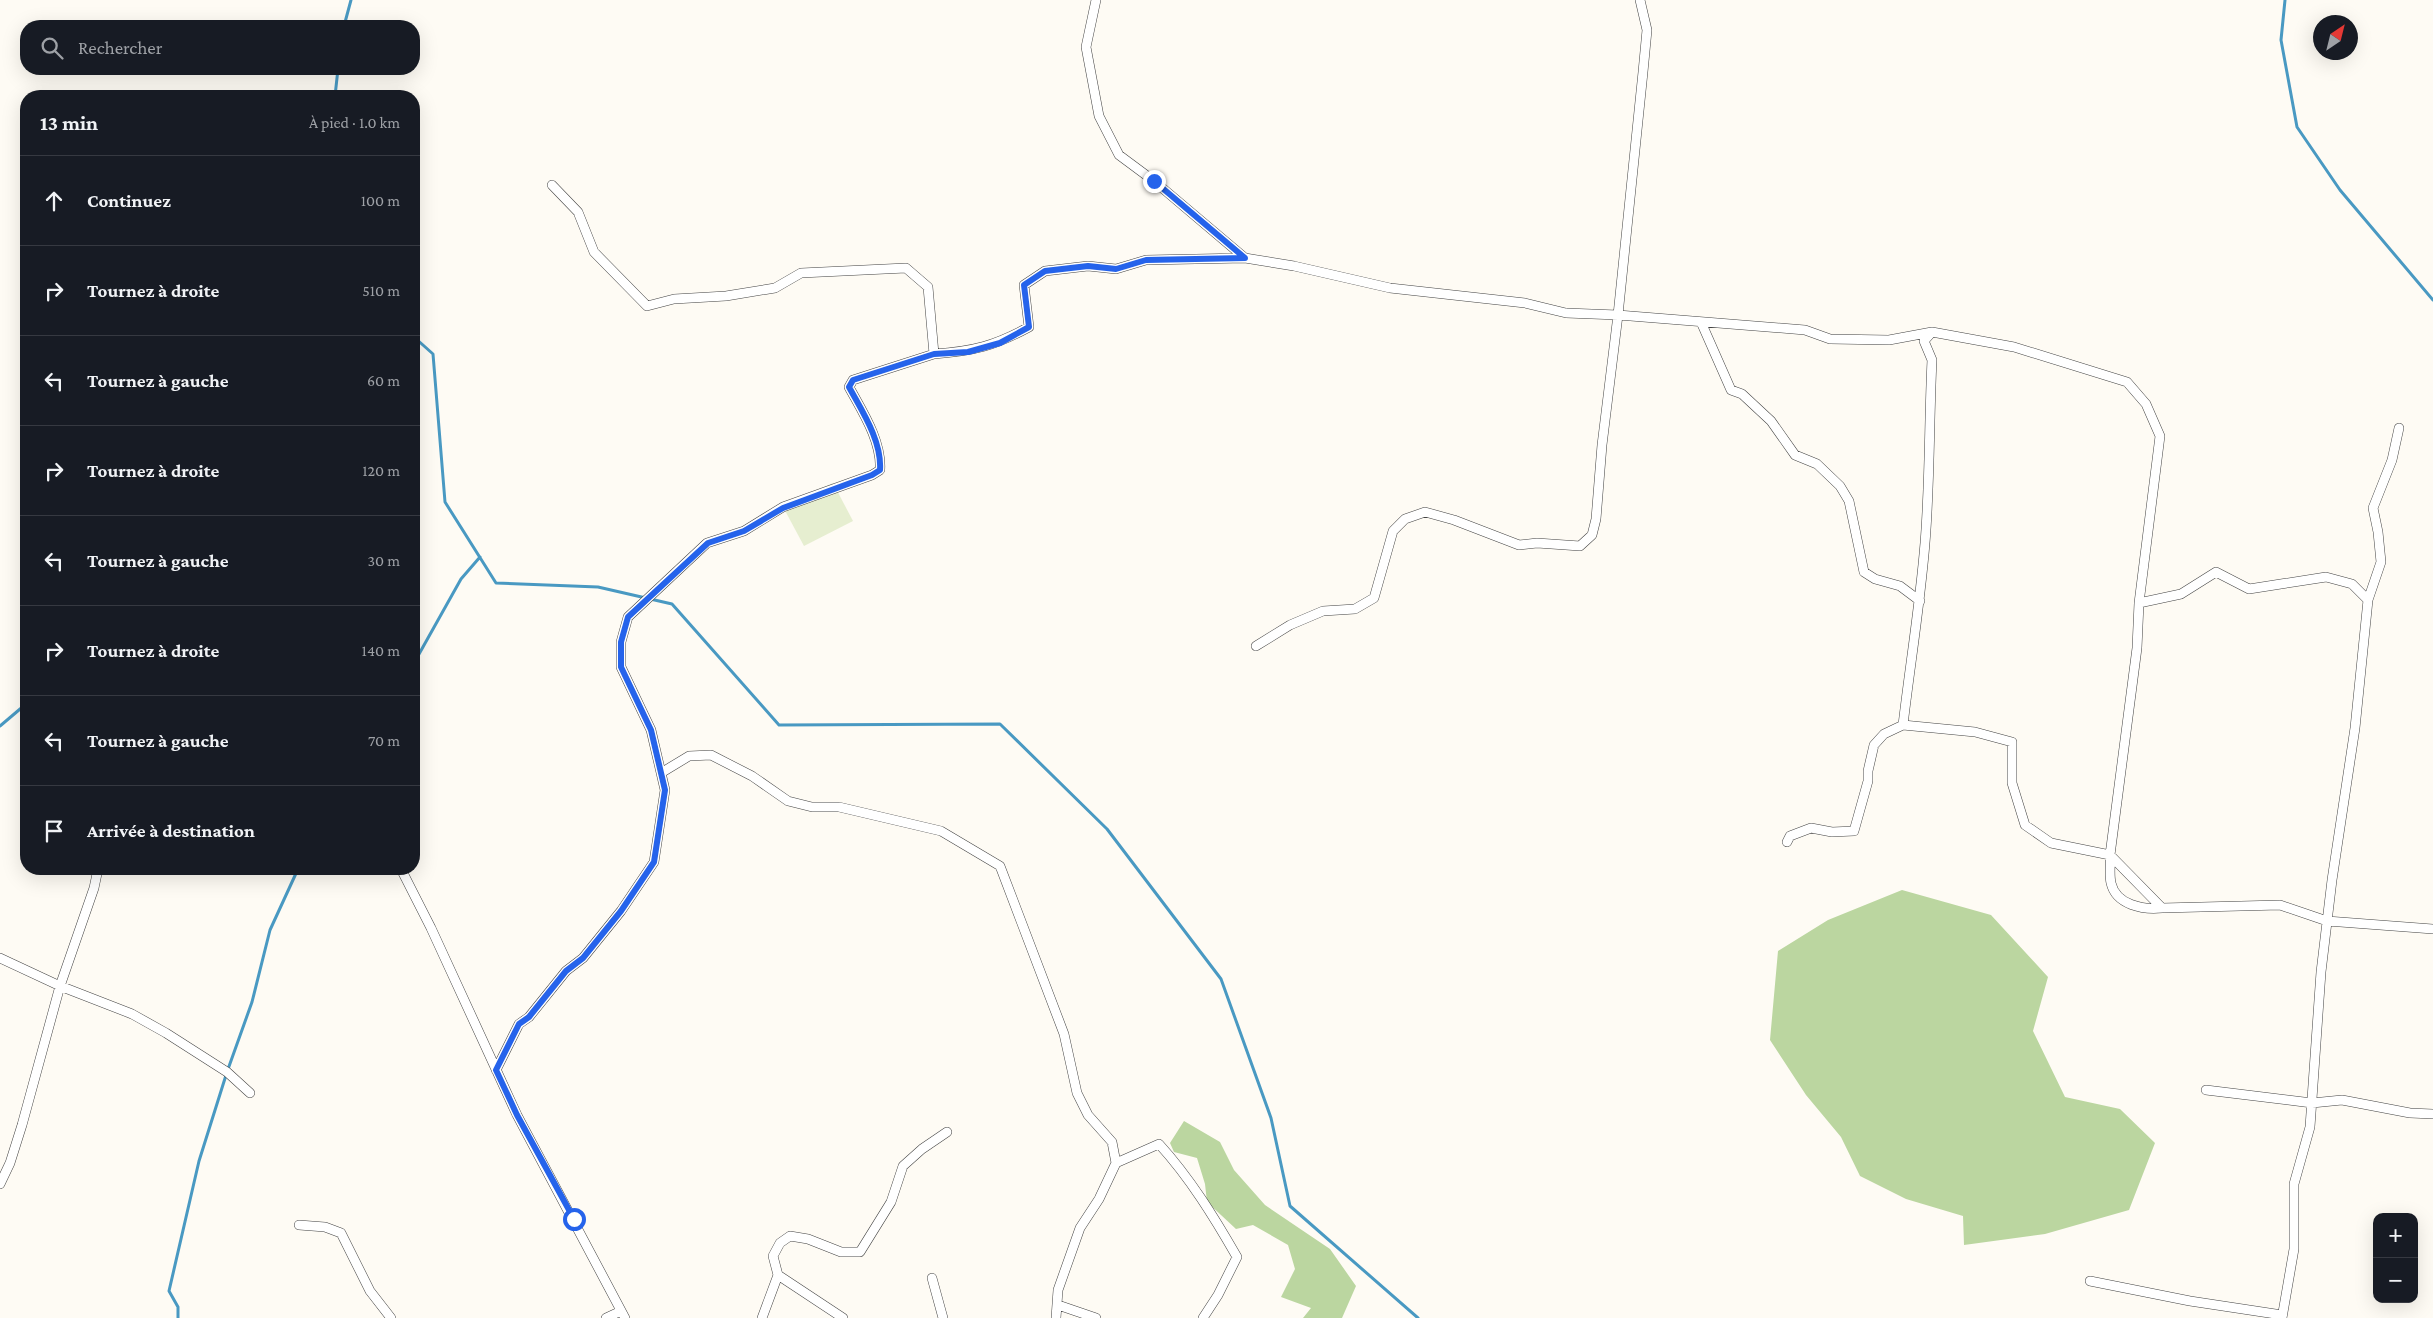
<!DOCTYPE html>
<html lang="fr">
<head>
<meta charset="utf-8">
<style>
  :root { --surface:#171b24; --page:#242831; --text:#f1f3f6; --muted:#9ea1a6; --line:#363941 }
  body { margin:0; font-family:"Crimson Pro",serif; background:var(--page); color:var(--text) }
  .controls { position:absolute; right:15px; bottom:15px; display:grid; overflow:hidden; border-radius:10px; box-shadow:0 5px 20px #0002 }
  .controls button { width:45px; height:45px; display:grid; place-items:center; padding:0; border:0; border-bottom:1px solid var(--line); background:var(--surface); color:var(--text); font:25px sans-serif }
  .compass { position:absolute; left:2313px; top:15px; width:45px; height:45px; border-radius:50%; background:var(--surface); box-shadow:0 5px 20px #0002; rotate:35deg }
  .stop { position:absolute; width:15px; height:15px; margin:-11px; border:4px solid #2563eb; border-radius:50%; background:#fff }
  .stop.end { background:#2563eb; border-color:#fff; box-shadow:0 1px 5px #0008 }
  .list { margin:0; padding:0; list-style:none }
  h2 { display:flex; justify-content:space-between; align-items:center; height:65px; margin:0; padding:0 20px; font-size:21px }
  h2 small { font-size:16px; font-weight:400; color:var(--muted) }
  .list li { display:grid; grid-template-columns:32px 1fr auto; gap:15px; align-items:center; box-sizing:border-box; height:90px; padding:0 20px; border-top:1px solid var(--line) }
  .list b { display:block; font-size:19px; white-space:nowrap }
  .list em { font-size:16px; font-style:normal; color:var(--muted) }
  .icon { flex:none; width:28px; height:28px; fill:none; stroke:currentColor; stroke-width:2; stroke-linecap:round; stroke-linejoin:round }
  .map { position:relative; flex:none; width:2433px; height:1318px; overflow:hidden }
  .search { position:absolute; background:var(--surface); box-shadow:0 5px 20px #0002; left:20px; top:20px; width:400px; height:55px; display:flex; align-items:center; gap:12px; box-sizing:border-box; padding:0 18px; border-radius:20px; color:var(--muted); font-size:19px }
  .panel { position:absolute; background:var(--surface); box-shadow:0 5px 20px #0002; left:20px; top:90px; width:400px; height:785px; border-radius:20px }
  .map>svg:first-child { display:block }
  .forest { fill:#bbd6a0 }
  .pitch { fill:#e6eed0 }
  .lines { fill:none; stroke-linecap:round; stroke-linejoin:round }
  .stream { stroke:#4999c2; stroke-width:3 }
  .minor-casing { stroke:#434343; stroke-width:10 }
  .minor { stroke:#fff; stroke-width:9 }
  .route { stroke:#2563eb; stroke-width:6 }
</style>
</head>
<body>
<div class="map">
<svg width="2433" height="1318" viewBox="0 0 2433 1318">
  <rect width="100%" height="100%" fill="#fefbf4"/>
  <path class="forest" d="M1902,890L1991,915L2048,977L2033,1031L2065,1097L2120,1109L2155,1143L2129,1210L2045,1234L1964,1245L1963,1216L1906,1199L1860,1176L1841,1137L1806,1095L1770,1040L1778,951L1828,920Z
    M1184,1121L1220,1142L1234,1170L1265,1205L1330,1249L1356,1286L1342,1318H1303L1311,1308L1281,1297L1295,1269L1288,1245L1253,1225L1236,1229L1207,1202L1205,1184L1197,1158L1174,1152L1170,1143Z"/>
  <path class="pitch" d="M833,483L853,521L804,546L782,505Z"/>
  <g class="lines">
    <path class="stream" d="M2285,0L2281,40L2297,127L2340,190L2433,300
      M344,26L351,0
      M335,96L338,69
      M414,337L433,354L445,502L496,583L598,587L672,604L779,725L1000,724L1107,829L1221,979L1271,1118L1290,1206L1418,1318
      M414,663L461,579L480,557
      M0,726L26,704
      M178,1318V1307L169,1291L199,1161L227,1072L252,1002L270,930L298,869"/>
    <g class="minor-casing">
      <path id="minor" d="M1096,0L1086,47L1099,116L1119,155L1154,181L1245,258
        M552,185L578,212L594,252L647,306L674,299L726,296L775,288L801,273L906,268L928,287L934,354C974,351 994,346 1029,327L1024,285L1045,271L1088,266L1116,269L1146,260L1245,258L1294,266L1390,288L1525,303L1566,313L1618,315L1805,330L1830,339L1889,340L1932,332L2014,347L2127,382L2146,404L2160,436L2139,603L2137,648L2110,855L2162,908L2280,905L2327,921L2433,929
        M1701,322L1731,390L1742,394L1771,421L1795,455L1817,464L1840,486L1849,501L1864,572L1875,579L1900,586L1920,601
        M2139,603L2181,594L2216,572L2249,589L2326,577L2352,584L2368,600
        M1256,646L1290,625L1323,611L1355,609L1374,598L1393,531L1405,519L1425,512L1454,520L1519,545L1537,543L1580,546L1592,535L1596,519L1602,445L1618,315L1643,72L1647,30L1640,0
        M1903,725L1975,732L2012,742V783L2025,825L2051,843L2110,855C2111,864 2109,874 2111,883C2116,905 2143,910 2162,908
        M661,773L689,756L711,755L752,776L788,801L812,807H839L941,831L1000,866L1064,1034L1077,1093L1088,1115L1112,1142L1116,1163L1099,1199L1080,1228L1058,1290L1056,1318
        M1787,842L1790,836L1811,828L1832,832L1854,831L1868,781V771L1874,745L1884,734L1903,725C1910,665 1920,605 1925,543C1930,483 1929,421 1932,360L1924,341L1932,332
        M401,869L431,928L517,1115L625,1318
        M0,958L60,986L132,1014L166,1033L227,1072L250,1093
        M496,1070L519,1024L529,1017L566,971L583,958L621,911L654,862L665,790L651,730L621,667V642L628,617L707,543L744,531L783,507L872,475L880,470C882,441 862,411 849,387L853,380L934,354
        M2206,1090L2312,1103L2342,1100L2410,1113L2433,1114
        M1116,1163L1159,1144C1190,1178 1214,1217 1237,1257L1218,1295L1203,1318
        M0,1184L10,1163L22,1125L60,986L94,888L98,869
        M299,1225L325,1227L341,1233L370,1291L391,1318
        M778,1275L843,1318
        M932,1278L943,1318
        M2090,1281L2190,1301L2282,1315
        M1058,1305L1096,1318
        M606,1318L621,1311
        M762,1318L778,1275L773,1256L780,1243L790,1236L808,1239L841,1252H860L891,1202L903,1166L922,1149L947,1132
        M2282,1318L2294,1249V1184L2310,1127L2321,972L2332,880L2355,728L2368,600L2381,562L2378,532L2373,508L2392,460L2399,428"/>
    </g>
    <use href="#minor" class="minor"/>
  </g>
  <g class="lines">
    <path class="route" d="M574,1219L517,1115L496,1070L519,1024L529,1017L566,971L583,958L621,911L654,862L665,790L651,730L621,667V642L628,617L708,543L744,531L783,508L872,475L880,470C882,441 862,411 849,387L853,380L934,354L968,352L1000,343L1029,327L1024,285L1045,271L1088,266L1116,269L1146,260L1245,258L1154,181"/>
  </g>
</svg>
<div class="controls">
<button>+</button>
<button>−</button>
</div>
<svg class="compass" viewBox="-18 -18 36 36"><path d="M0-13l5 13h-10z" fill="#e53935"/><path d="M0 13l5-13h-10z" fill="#9ea1a6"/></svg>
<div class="stop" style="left:574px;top:1219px"></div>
<div class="stop end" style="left:1154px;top:181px"></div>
<div class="search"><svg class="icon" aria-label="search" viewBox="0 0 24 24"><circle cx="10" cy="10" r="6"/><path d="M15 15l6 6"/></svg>Rechercher</div>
<section class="panel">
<h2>13 min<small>À pied · 1.0 km</small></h2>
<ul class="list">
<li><svg class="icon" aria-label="ahead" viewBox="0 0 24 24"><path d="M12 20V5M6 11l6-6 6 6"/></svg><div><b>Continuez</b></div><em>100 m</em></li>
<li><svg class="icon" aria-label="right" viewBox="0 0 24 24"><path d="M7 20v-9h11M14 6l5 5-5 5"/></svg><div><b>Tournez à droite</b></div><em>510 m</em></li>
<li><svg class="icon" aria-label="left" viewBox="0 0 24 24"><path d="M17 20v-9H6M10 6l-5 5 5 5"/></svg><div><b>Tournez à gauche</b></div><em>60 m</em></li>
<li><svg class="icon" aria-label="right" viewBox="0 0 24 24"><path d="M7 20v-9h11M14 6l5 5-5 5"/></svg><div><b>Tournez à droite</b></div><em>120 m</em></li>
<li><svg class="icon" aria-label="left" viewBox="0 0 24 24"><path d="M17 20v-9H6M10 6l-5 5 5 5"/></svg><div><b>Tournez à gauche</b></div><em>30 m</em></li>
<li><svg class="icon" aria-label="right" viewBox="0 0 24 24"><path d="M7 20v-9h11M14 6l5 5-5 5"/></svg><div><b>Tournez à droite</b></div><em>140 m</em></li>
<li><svg class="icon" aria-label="left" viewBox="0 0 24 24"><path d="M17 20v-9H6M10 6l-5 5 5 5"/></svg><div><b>Tournez à gauche</b></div><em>70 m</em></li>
<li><svg class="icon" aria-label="arrive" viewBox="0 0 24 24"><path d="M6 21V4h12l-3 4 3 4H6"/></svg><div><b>Arrivée à destination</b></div></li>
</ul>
</section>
</div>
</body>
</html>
